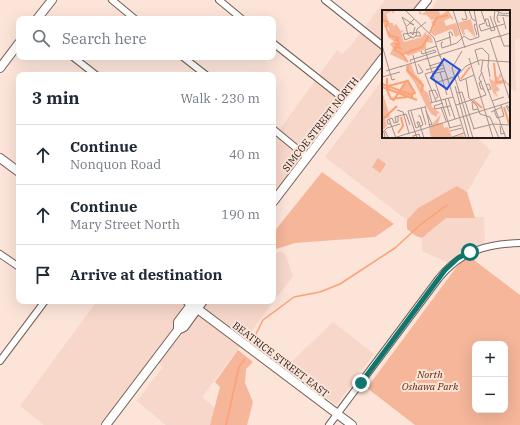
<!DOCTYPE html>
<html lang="en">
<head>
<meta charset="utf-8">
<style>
  :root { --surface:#fff; --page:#f2f2f3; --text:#1f2937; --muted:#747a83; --line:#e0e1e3 }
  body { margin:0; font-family:"IBM Plex Serif",serif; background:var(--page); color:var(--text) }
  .controls { position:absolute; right:12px; bottom:12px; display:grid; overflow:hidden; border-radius:8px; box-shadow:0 4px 16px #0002 }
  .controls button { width:36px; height:36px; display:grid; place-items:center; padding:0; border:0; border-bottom:1px solid var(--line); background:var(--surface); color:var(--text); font:20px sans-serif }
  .stop { position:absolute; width:12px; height:12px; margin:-9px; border:3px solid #0f766e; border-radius:50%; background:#fff }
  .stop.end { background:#0f766e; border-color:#fff; box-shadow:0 1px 4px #0008 }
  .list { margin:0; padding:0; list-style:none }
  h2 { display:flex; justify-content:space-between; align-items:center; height:52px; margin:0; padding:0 16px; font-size:17px }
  h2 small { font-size:13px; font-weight:400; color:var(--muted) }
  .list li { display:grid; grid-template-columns:26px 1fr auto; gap:12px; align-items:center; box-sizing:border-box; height:60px; padding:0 16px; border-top:1px solid var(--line) }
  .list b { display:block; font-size:15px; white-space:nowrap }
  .list p { margin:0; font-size:13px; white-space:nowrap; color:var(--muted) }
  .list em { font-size:13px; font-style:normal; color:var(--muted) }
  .icon { flex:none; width:22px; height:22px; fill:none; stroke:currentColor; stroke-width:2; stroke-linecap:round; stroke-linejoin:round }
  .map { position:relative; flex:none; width:520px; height:425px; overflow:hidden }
  .search { position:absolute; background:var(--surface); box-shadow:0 4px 16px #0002; left:16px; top:16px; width:260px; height:44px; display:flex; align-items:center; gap:10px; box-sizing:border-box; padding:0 14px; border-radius:8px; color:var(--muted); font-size:15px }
  .panel { position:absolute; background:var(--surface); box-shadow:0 4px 16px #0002; left:16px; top:72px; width:260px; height:232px; border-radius:8px }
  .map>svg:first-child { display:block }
  .built { fill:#f6d7c9 }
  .green { fill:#f5b69a; fill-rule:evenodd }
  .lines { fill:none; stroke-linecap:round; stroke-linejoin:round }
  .stream { stroke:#fda175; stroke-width:1.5 }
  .street-casing { stroke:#746057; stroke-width:8 }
  .secondary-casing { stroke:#746057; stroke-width:10 }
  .street { stroke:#fff; stroke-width:6 }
  .secondary { stroke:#fff; stroke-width:8 }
  .route { stroke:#0f766e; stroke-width:5 }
  .labels { text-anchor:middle; stroke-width:4; stroke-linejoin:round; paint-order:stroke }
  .street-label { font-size:10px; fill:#221a16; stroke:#fce4d9 }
  .park-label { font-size:10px; font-style:italic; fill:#5e2504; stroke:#fce4d9 }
  .inset-river { fill:none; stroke:#fda175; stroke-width:2 }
  .inset-road { fill:none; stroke:#a5938b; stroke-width:1 }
  .view { fill:#1d4ed8; fill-opacity:0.15; stroke:#1d4ed8; stroke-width:2 }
  .inset-edge { fill:none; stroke:#221a16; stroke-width:2 }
</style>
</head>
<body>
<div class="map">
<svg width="520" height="425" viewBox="0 0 520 425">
  <rect width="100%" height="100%" fill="#fce4d9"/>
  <path class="built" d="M385,0H426L418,11H383V58L273,202V124L280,129L337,50L342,54L350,47Z
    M437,0H520V39L515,40L516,92L509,87V11H431Z
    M383,79V137H477L491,151L467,192L457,186L418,208L407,220L325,157Z
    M484,217L485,247L451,264L422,251V238L446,218Z
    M279,252L284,253L286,256L293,276L202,397L223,414L216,425H166L137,401L163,367L154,360L106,425H44L20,406L97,301H133L138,305L141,301H273V255Z
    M333,322L374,354L336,405L286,367Z"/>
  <path class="green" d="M378,158L386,164L380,173L372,167Z
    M322,172L394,224L375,237L295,243L273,250V233Z
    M457,186L467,192L475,218H446L422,238L416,236L407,229V220L418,208Z
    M470,257L520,295V425H415L367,388L458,265ZM475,344H505V410H475Z
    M238,350L253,362L246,369L245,383L253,402L247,425H210L220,387L215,382Z"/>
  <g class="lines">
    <path class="stream" d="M254,338L263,320L294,297L320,292L340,284L395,248L420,225L447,205
      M226,425L239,367L245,359"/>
    <g class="street-casing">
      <path id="street" d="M112,0L135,19
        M219,0L242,19
        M325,0L383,46
        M273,43L349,103
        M73,57L96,75
        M183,57L206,75
        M273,129L307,157
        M0,254L19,267
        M0,361L45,301
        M329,425L439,278C461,251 486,244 520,243"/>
    </g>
    <g class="secondary-casing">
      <path id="secondary" d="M418,11L427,0
        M37,19L52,0
        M0,68L19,43
        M0,158L19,172
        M273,202L383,58
        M187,301L352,425
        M178,330V322L194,301
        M106,425L178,330L184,327L203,301"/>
    </g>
    <use href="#street" class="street"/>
    <use href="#secondary" class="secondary"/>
  </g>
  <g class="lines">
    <path class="route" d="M361,383L445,270L458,258L470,252"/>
  </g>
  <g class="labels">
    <g class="street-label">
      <text transform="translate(320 124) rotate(-52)" y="4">SIMCOE STREET NORTH</text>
      <text transform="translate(281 359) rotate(37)" y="4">BEATRICE STREET EAST</text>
    </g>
    <g class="park-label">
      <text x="430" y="378">North<tspan x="430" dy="12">Oshawa Park</tspan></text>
    </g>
  </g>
  <g transform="translate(382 10)">
    <rect width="128" height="128" fill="#fce4d9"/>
    <path d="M0,0H3L2,5L4,0H13L11,4L10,1L4,4L7,13H11V16L14,14L19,21L23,20L19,23L22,32L40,27L44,21V24L48,25L47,27L49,26L51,33L44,32V39L26,46L22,42L21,46L26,53L8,44L11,38L8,34L12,31L6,27L5,20L7,21V18L4,15V18L2,17ZM37,0L40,4L46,0H56L59,5L66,0L72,10L68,8L62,11L64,16L74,13L78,25L73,27L70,19L52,26L49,23L52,17L49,12L54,9L49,10L45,5L37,4ZM89,9V10L94,28L85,19L82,20L83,25H81L76,13ZM29,54L33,64L40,71L42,80L46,83L50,97L58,103L55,104V107L49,104L44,96L33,73L24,61V56ZM117,63L120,66L116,71L122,69L128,75V78L124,73L114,75L118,80L114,82L116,88L112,83L113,89L107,68L113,72V66L117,67ZM25,71L32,82L28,85L30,88L17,83ZM0,81L8,107L3,109L5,116L0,121ZM59,104L56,114L61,113L62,118L66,117L70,127L81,125L82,128H49L47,118Z" fill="#f5b69a"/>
    <path class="inset-river" d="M54,8L66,5M0,10L6,12L4,17L7,25L16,28L14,30H16L17,34H14L18,38L13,37V40L20,44L26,52M48,23L54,8M21,44L40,37L47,26M112,53L114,72H119M26,56V61L41,75L39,82M5,68V80L9,89L25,87M79,69L88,57M0,74L30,85V89M6,76L26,71L33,83L28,85M0,77L35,90M91,90L100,98M11,91L25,70M122,97L127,114M1,109L15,96M16,123L21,116L19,107"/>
    <path class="inset-road" d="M23,0L52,28L58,47M71,0L83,38M87,0L90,9L94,11M99,0L103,12M113,0L112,9L122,36H128M113,0L121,4L128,3M117,2L115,7L116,12H118M116,5L128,6M121,7L124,19M80,8L81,10L85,9L83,1M32,9L24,17L26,25L31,28L34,26L35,19L44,12M103,13L97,15L99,21L122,14M94,14L92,15L95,25M24,16L20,7L32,15L27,13M108,16H105L103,9H106L108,16L109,20V21L113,20L108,6M28,22L31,25L33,17M30,27L23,30L21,24L37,22L39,26H34M116,27L128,23M108,29L128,91M54,32L69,27M61,32L59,33L60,38L75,33L82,26L88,30L97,27L92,0M0,35L10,70L13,69M69,35L67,22H69L71,26M55,36L43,40L68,118M80,41L70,58L91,128M31,45L36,64M58,45L66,70M87,48L111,128M44,49L117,26M101,50L99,61L124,128M29,52L28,50L54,42L53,40L40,44L39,41M36,54L41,62L36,64M97,55L93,40L100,38L107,45L106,56L108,67M47,56L60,52M18,57L46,48M44,60L61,55M4,61L20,56M58,62L65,85M50,64L63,61M76,65L78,71L92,65M0,67L18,62M65,67L84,128M84,69L87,88L95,96L98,104L108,107L117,128M100,71L97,73L99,79H102M53,73L75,66L84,56L98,50L128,52M104,75L107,74L109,79L105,80M73,76L87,128M47,81L53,80L56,87L53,89M47,81L50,93M75,83L80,82L92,119M66,88L73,109M63,89L68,106M54,91L43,64L62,58M110,91L122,87M90,92L91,100L96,99M48,93L71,87M61,93L52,96L53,99L68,96M74,95L104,85L97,68L100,62M43,96L48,117M59,97L64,111M39,98L44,115M15,100L21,102L27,123M112,100L115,108L122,106L119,95M29,101L34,118L41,115L38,106H36M44,101L50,114L47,115M128,101L126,96H124L128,103M109,102L120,97M7,109L14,128M14,112L13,107L24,104L28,115M9,114H6L5,110L10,108L12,113L16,112V106M118,116L119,124L123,123M37,117L35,112H37L42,128M67,118L79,115M91,119L111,114L128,115M68,121L80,118M2,122L3,128L6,127L3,121M0,123L5,118L18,114M25,124L128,92M70,127L82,123M12,128L27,123M32,128L31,126L37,124L38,128M35,128L26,101L43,97"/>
    <path class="view" d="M62,49L78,60L65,79L49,68Z"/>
    <rect width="128" height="128" class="inset-edge"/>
  </g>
</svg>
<div class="controls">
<button>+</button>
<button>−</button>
</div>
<div class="stop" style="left:470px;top:252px"></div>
<div class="stop end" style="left:361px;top:383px"></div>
<div class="search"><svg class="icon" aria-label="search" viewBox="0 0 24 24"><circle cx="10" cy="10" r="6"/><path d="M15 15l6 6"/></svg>Search here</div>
<section class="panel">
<h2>3 min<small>Walk · 230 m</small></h2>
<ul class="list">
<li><svg class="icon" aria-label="ahead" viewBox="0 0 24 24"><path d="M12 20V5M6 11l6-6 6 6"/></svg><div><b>Continue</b><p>Nonquon Road</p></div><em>40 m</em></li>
<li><svg class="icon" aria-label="ahead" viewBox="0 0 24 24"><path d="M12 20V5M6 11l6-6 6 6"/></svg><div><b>Continue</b><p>Mary Street North</p></div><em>190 m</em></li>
<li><svg class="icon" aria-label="arrive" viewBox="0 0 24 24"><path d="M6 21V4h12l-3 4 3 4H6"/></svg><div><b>Arrive at destination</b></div></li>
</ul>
</section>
</div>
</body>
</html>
